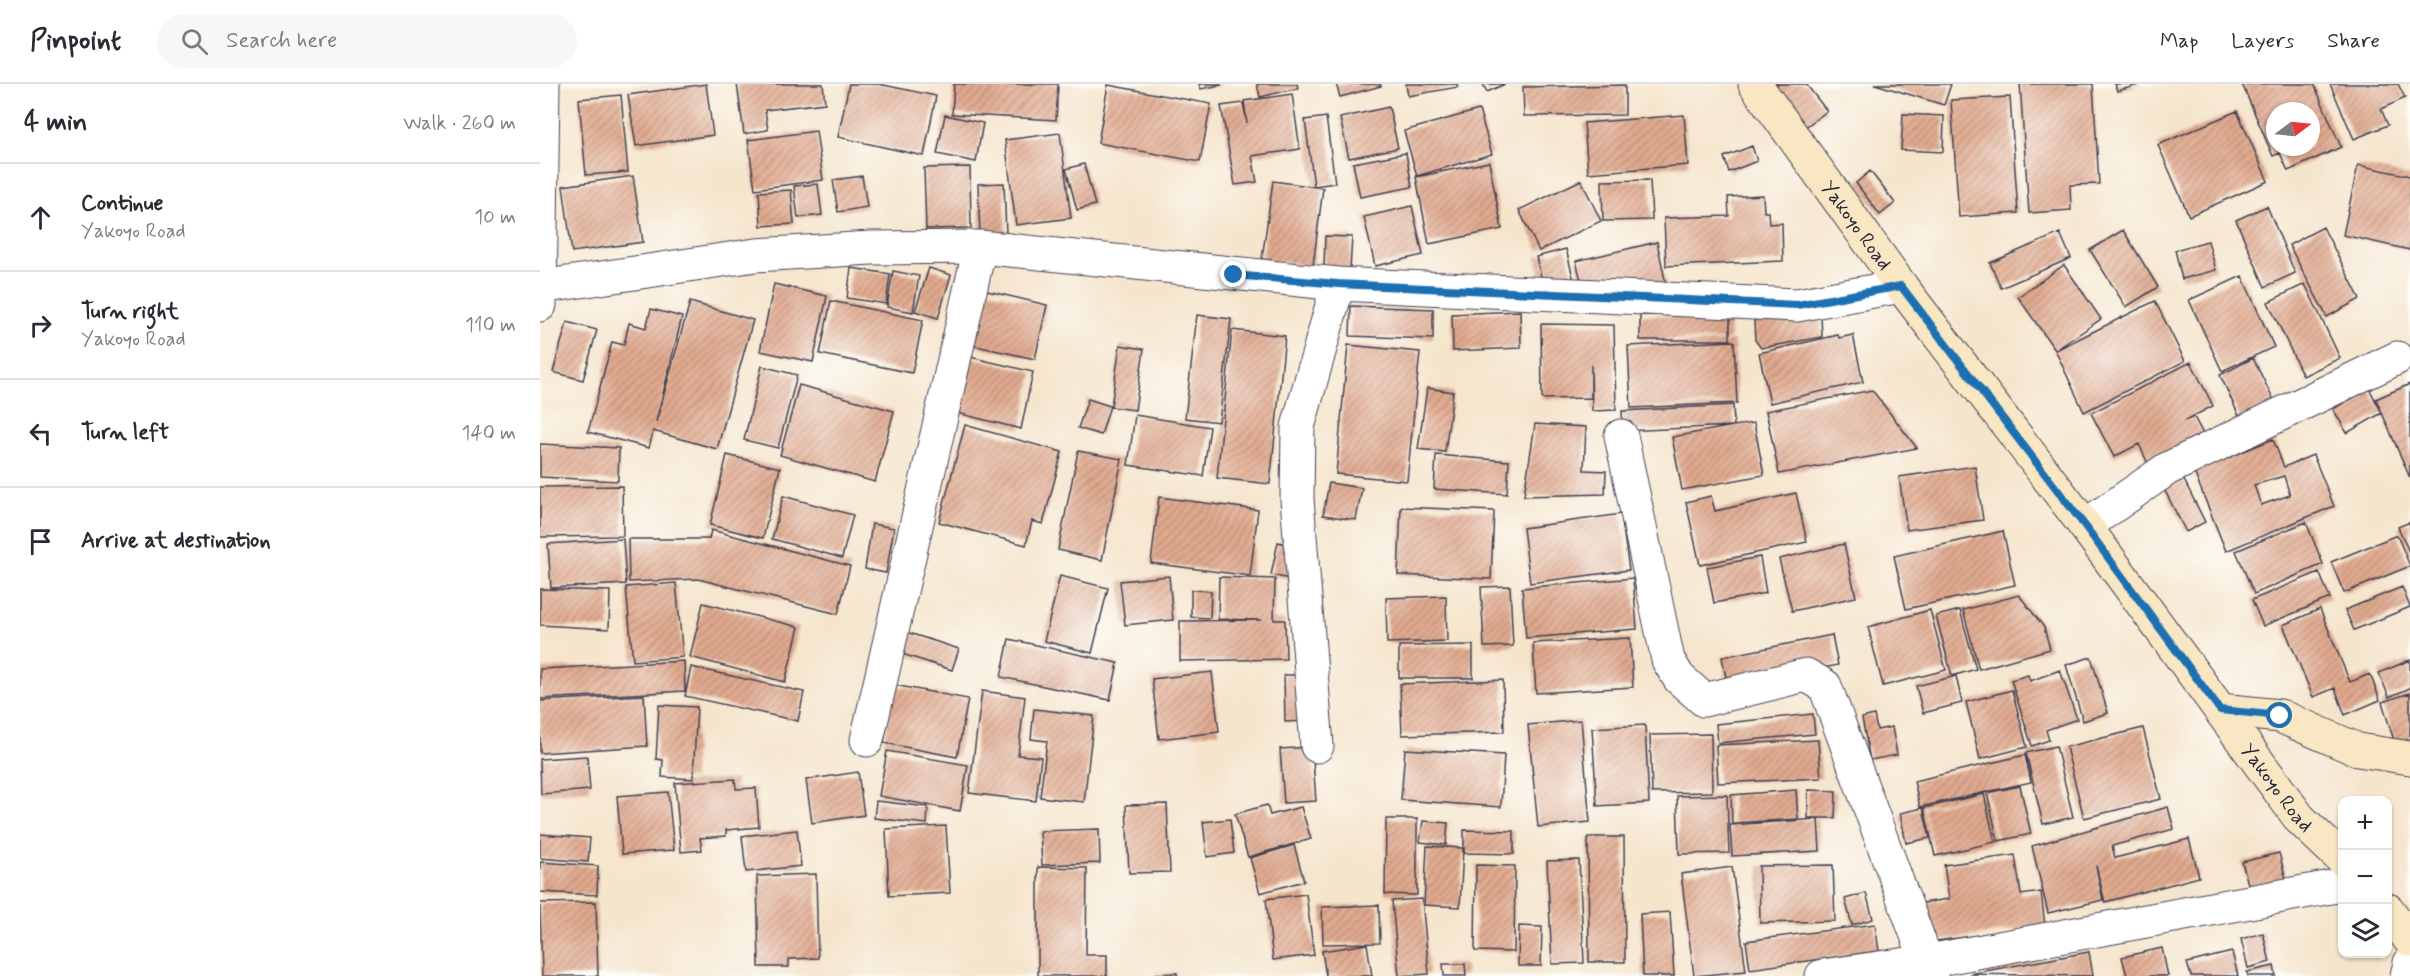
<!DOCTYPE html>
<html lang="en">
<head>
<meta charset="utf-8">
<style>
  :root { --surface:#fff; --page:#f7f7f7; --text:#2b2b33; --muted:#7c7c81; --line:#e1e1e2 }
  body { margin:0; font-family:Mynerve,sans-serif; background:var(--page); color:var(--text) }
  .controls { position:absolute; right:18px; bottom:18px; display:grid; overflow:hidden; border-radius:12px; box-shadow:0 2px 4px #0004 }
  .controls button { width:54px; height:54px; display:grid; place-items:center; padding:0; border:0; border-bottom:2px solid var(--line); background:var(--surface); color:var(--text); font:30px sans-serif }
  .compass { position:absolute; left:1726px; top:18px; width:54px; height:54px; border-radius:50%; background:var(--surface); box-shadow:0 2px 4px #0004; rotate:74deg }
  .stop { position:absolute; width:18px; height:18px; margin:-14px; border:4px solid #1f6fb2; border-radius:50%; background:#fff }
  .stop.end { background:#1f6fb2; border-color:#fff; box-shadow:0 2px 6px #0008 }
  .list { margin:0; padding:0; list-style:none }
  h2 { display:flex; justify-content:space-between; align-items:center; height:78px; margin:0; padding:0 24px; font-size:26px }
  h2 small { font-size:20px; font-weight:400; color:var(--muted) }
  .list li { display:grid; grid-template-columns:39px 1fr auto; gap:18px; align-items:center; box-sizing:border-box; height:108px; padding:0 24px; border-top:2px solid var(--line) }
  .list b { display:block; font-size:22px; white-space:nowrap }
  .list p { margin:0; font-size:20px; white-space:nowrap; color:var(--muted) }
  .list em { font-size:20px; font-style:normal; color:var(--muted) }
  .icon { flex:none; width:33px; height:33px; fill:none; stroke:currentColor; stroke-width:2; stroke-linecap:round; stroke-linejoin:round }
  .map { position:relative; flex:none; width:1870px; height:892px; overflow:hidden }
  header { display:flex; align-items:center; gap:36px; box-sizing:border-box; height:84px; padding:0 30px; background:var(--surface); border-bottom:2px solid var(--line) }
  header strong { font-size:28px }
  nav { display:flex; gap:33px; margin-inline-start:auto; font-size:21px }
  .search { width:420px; height:54px; background:var(--page); display:flex; align-items:center; gap:15px; box-sizing:border-box; padding:0 21px; border-radius:33px; color:var(--muted); font-size:22px }
  main { display:flex }
  aside { flex:1; background:var(--surface) }
  .map>svg:first-child { display:block }
  .building { fill:url(#building-hatch); fill-rule:evenodd }
  .lines { fill:none; stroke-linecap:round; stroke-linejoin:round }
  .street-casing { stroke:#423f51; stroke-width:35 }
  .secondary-casing { stroke:#423f51; stroke-width:35 }
  .street { stroke:#fff; stroke-width:33 }
  .secondary { stroke:#f9e7c3; stroke-width:33 }
  .route { stroke:#1f6fb2; stroke-width:8 }
  .labels { text-anchor:middle; stroke-width:4.5; stroke-linejoin:round; paint-order:stroke }
  .street-label { font-size:20px; fill:#22223b; stroke:#fdfcf7 }
</style>
</head>
<body>
<header>
<strong>Pinpoint</strong>
<div class="search"><svg class="icon" aria-label="search" viewBox="0 0 24 24"><circle cx="10" cy="10" r="6"/><path d="M15 15l6 6"/></svg>Search here</div>
<nav><a>Map</a><a>Layers</a><a>Share</a></nav>
</header>
<main>
<aside>
<h2>4 min<small>Walk · 260 m</small></h2>
<ul class="list">
<li><svg class="icon" aria-label="ahead" viewBox="0 0 24 24"><path d="M12 20V5M6 11l6-6 6 6"/></svg><div><b>Continue</b><p>Yakoyo Road</p></div><em>10 m</em></li>
<li><svg class="icon" aria-label="right" viewBox="0 0 24 24"><path d="M7 20v-9h11M14 6l5 5-5 5"/></svg><div><b>Turn right</b><p>Yakoyo Road</p></div><em>110 m</em></li>
<li><svg class="icon" aria-label="left" viewBox="0 0 24 24"><path d="M17 20v-9H6M10 6l-5 5 5 5"/></svg><div><b>Turn left</b></div><em>140 m</em></li>
<li><svg class="icon" aria-label="arrive" viewBox="0 0 24 24"><path d="M6 21V4h12l-3 4 3 4H6"/></svg><div><b>Arrive at destination</b></div></li>
</ul>
</aside>
<div class="map">
<svg width="1870" height="892" viewBox="0 0 1870 892">
  <defs>
    <pattern id="building-hatch" width="6" height="6" patternUnits="userSpaceOnUse" patternTransform="scale(1.5)"><rect width="6" height="6" fill="#e1aa8f"/><path d="M-1 1l2-2M0 6l6-6M5 7l2-2" fill="none" stroke="#b68a76"/></pattern>
  </defs>
  <rect width="100%" height="100%" fill="#fdfcf7"/>
  <filter id="ink" filterUnits="userSpaceOnUse"><feTurbulence type="fractalNoise" baseFrequency=".0167" numOctaves="2"/><feDisplacementMap in="SourceGraphic" scale="12" xChannelSelector="R" yChannelSelector="G"/><feConvolveMatrix kernelMatrix="1 2 1 2 8 2 1 2 1" color-interpolation-filters="sRGB"/></filter>
  <filter id="wash" filterUnits="userSpaceOnUse"><feTurbulence type="fractalNoise" baseFrequency=".008" numOctaves="4" result="noise"/><feDisplacementMap in="SourceGraphic" scale="24" xChannelSelector="R" yChannelSelector="G"/><feGaussianBlur stdDeviation="1.35" result="paint"/><feColorMatrix in="noise" values="0 0 0 0 0 0 0 0 0 0 0 0 0 0 0 0 0 1.4 0 .05"/><feComposite in="paint" operator="in"/></filter>
  <g filter="url(#wash)">
    <rect width="100%" height="100%" fill="#f5e5cd"/>
    <g id="blocks">
      <path class="building" d="M166,0L173,51L96,62L88,11Z
        M197,0H283L285,19L225,26L228,46L204,50Z
        M309,0H339L396,12L384,72L298,53Z
        M414,0H518L516,36L412,30Z
        M659,0H680L681,1L661,5Z
        M717,0H757L758,4L720,13Z
        M796,0H840L841,2L800,13Z
        M866,0H917L918,3L868,12Z
        M943,0H965L947,8Z
        M1230,0H1266L1287,27L1264,44Z
        M1335,0H1411L1404,21Z
        M1480,0H1553L1559,100L1530,101L1531,126L1489,129Z
        M1575,0H1599V1L1577,7Z
        M1702,0H1774L1801,63L1748,87L1740,69L1733,72ZM1735,27H1771V63H1735Z
        M1790,0H1858L1865,14L1841,25L1848,41L1814,55Z
        M568,1L671,20L660,78L558,59Z
        M1085,1V31L984,32L983,3Z
        M752,10L760,65L712,72L717,98L695,101L681,22L703,19L707,39L704,17Z
        M81,11L88,88L46,91L39,15Z
        M1470,13L1478,129L1419,133L1411,16Z
        M849,23L858,64L809,74L800,34Z
        M939,26L952,70L877,92L864,47Z
        M1697,27L1728,97L1649,132L1618,61Z
        M1363,30L1404,32L1403,68L1361,66Z
        M405,31L443,39L436,78L397,70Z
        M1144,31L1148,81L1048,89L1044,39Z
        M786,33L795,99L774,102L765,36Z
        M276,47L283,96L215,105L208,56Z
        M520,49L531,134L476,141L465,56Z
        M1212,62L1217,77L1189,88L1184,73Z
        M866,69L872,103L820,113L813,79Z
        M949,78L962,145L889,160L876,93Z
        M544,80L555,121L537,126L526,85Z
        M1818,81L1870,92V166L1803,151Z
        M430,83L431,144L386,145L384,84Z
        M1330,87L1355,119L1340,131L1316,99Z
        M93,92L103,158L32,168L23,102Z
        M322,92L327,123L298,128L293,96Z
        M1041,96L1061,137L999,167L979,126Z
        M1110,96L1112,136L1063,137L1062,97Z
        M733,97L783,104L773,182L722,175Z
        M464,99L466,150H440L438,100Z
        M278,100L282,131L258,134L254,102Z
        M251,106L254,140L221,142L219,108Z
        M1223,111L1224,128H1228L1229,140L1242,139L1243,177L1126,182L1124,134L1189,132L1188,113Z
        M872,122L883,171L835,182L824,133Z
        M1727,122L1755,189L1725,203L1696,136Z
        M1783,143L1820,215L1787,233L1749,161Z
        M1583,146L1618,203L1586,223L1550,166Z
        M1520,149L1531,174L1461,204L1450,179Z
        M785,152L812,153L810,186L784,184Z
        M1668,157L1676,186L1642,195L1635,166Z
        M1117,158L1127,205L1043,204L1036,177Z
        M1026,165L1034,197L1004,204L996,173Z
        M1524,181L1561,235L1516,266L1615,217L1645,277L1544,328L1515,266L1478,213Z
        M311,184L350,190L346,220L307,214Z
        M389,184L411,191L398,234L375,227Z
        M353,187L379,192L373,228L347,223Z
        M1702,192L1734,263L1682,287L1649,216Z
        M234,200L287,212L273,278L220,267Z
        M1765,200L1800,274L1763,292L1728,218Z
        M443,206L507,221L495,275L431,261Z
        M291,217L383,236L372,289L280,270Z
        M150,218L213,236L177,365L113,347L109,364L48,348L72,258L84,261L89,239L106,244L111,225L142,233L116,338Z
        M811,222L893,225V255L810,252Z
        M980,227L981,264L913,267L912,230Z
        M657,231L691,235L679,338L645,334Z
        M1100,231L1190,232V256H1100Z
        M1281,232L1282,253L1221,264L1215,256L1214,236Z
        M27,238L57,246L43,296L13,288Z
        M1001,240L1074,241L1076,326L1052,327L1051,281V314L1002,315Z
        M692,246L745,252L730,400L677,394Z
        M1298,251L1299,254L1313,251L1323,298L1230,319L1219,269Z
        M1194,257L1197,319L1091,324L1088,262Z
        M580,261L604,265L595,326L571,323Z
        M808,261L880,268L867,397L796,390Z
        M430,273L493,288L481,345L417,329Z
        M1713,274L1734,317L1700,334L1680,291Z
        M1651,278L1673,322L1644,337L1654,333L1664,352L1608,380L1599,360L1574,373L1551,329Z
        M222,282L257,291L238,364L204,356Z
        M1870,300V394L1836,315Z
        M259,301L354,327L335,398L240,371Z
        M887,304L913,308L905,368L878,365Z
        M1829,304L1842,329L1807,349L1793,325Z
        M1332,306L1377,364L1239,390L1226,327Z
        M548,315L570,322L561,351L538,344Z
        M1193,321L1194,342L1214,339L1224,391L1142,406L1132,353L1193,342L1083,347L1082,327Z
        M595,331L670,343L663,392L588,381Z
        M995,340L1046,343L1044,386L1066,387L1065,410L984,412Z
        M425,341L522,368L503,440L492,437L486,461L399,438Z
        M1733,355L1744,383L1773,371L1794,422L1686,467L1654,388ZM1744,392L1750,411L1721,421L1714,401Z
        M0,360L79,364L78,397L0,393Z
        M538,367L582,375L562,476L518,466Z
        M187,371L240,384L223,454L170,441Z
        M896,371L969,377L967,410L894,405Z
        M1435,382L1443,436L1367,446L1359,393Z
        M1642,392L1665,438L1646,448L1623,403Z
        M789,399L822,404L816,436L783,431Z
        M82,402L83,452L0,453V403Z
        M1256,409L1267,458L1160,481L1146,418L1171,412L1175,427Z
        M243,412L313,431L302,474L232,455Z
        M619,413L718,426L710,492L611,479Z
        M861,423L954,427L951,495L858,491Z
        M1081,430L1089,486L990,499L983,444Z
        M1766,438L1783,480L1714,510L1696,467Z
        M1870,438V470L1858,443Z
        M332,440L354,444L346,489L325,485Z
        M171,446L310,482L298,530L158,495L89,498L88,455H169Z
        M1463,447L1475,501L1366,525L1354,472Z
        M1857,451L1870,482L1804,509L1791,478Z
        M83,455L86,500L11,504L8,460Z
        M738,458L761,463L755,496L731,491Z
        M1304,460L1316,513L1252,527L1239,475Z
        M1220,473L1226,509L1174,519L1167,483Z
        M1779,488L1790,514L1723,542L1712,516Z
        M520,492L568,504L552,569L504,557Z
        M629,492L633,536L585,541L580,497Z
        M679,493L735,495L734,536H745L746,575L640,577V537L721,536L678,535Z
        M1093,494L1097,545L986,554L982,504Z
        M136,499L143,573L93,577L86,503Z
        M970,502L973,562L944,563L941,503Z
        M1862,503L1870,523L1814,546L1805,526Z
        M0,505L70,507L69,545L0,541Z
        M651,506L671,507L670,534L651,533Z
        M1479,511L1504,543L1510,565L1439,585L1423,526Z
        M906,512L907,557L847,559L846,514Z
        M163,519L259,543L245,598L150,573Z
        M1780,525L1810,598L1830,590L1840,616L1805,631L1795,604L1773,613L1743,541Z
        M1390,526L1406,586L1343,602L1328,543Z
        M1420,526L1436,585L1412,592L1396,532Z
        M363,547L419,565L412,586L356,568Z
        M1292,551L1298,581L1188,604L1182,573Z
        M1090,554L1093,603L996,609L993,559Z
        M469,555L578,579L570,616L461,593Z
        M933,561V594H859V562Z
        M1551,573L1568,629L1543,637L1526,581Z
        M1870,576V604L1849,613L1839,589Z
        M144,577L145,607L0,615V585Z
        M151,583L264,608L258,637L145,612Z
        M1520,586L1537,635L1506,646L1509,656L1492,662L1471,596L1488,591L1490,597Z
        M672,588L679,648L619,655L612,595Z
        M744,591H767L768,637L745,638Z
        M1416,592L1422,619L1383,629L1376,602Z
        M963,596L964,648L862,651L860,600Z
        M354,601L428,615L417,673L344,659Z
        M1472,606L1487,663L1440,675L1426,618Z
        M442,607L485,613L478,671L501,673L496,717L429,709Z
        M1870,609V655L1855,660L1842,618Z
        M104,611L107,662L0,669V617Z
        M119,621L157,623L153,695L122,693L123,676L116,675Z
        M494,625L554,632L544,718L500,713L507,657L491,655Z
        M1273,630L1275,650L1178,659L1176,640Z
        M1334,631L1337,646L1352,643L1357,671L1330,676L1322,634Z
        M1041,636L1050,738L998,743L988,641Z
        M1105,641L1109,719L1057,722L1052,644Z
        M1603,644L1621,715L1544,734L1526,663Z
        M1171,650L1172,708L1112,709L1110,651Z
        M1278,656L1281,694L1178,699L1176,661Z
        M1516,662L1533,733L1503,740L1486,669Z
        M772,663L776,717L744,719L740,665Z
        M865,665L964,671L961,723L861,716Z
        M347,667L428,681L420,727L339,712Z
        M1485,671L1491,698L1380,723L1374,697Z
        M47,672L50,706L1,710L0,675Z
        M318,688L324,731L272,739L266,696Z
        M195,695L196,705L216,704L219,743L186,746V752L160,754L162,766L141,768L135,699Z
        M1480,702L1491,750L1458,757L1447,709Z
        M1256,706L1258,735L1192,739L1191,711Z
        M1268,706L1296,707L1295,734H1268Z
        M128,708L134,766L82,770L77,712Z
        M1444,710L1455,758L1395,772L1384,724Z
        M1187,711L1189,769L1139,770L1137,712Z
        M336,717L388,723L387,740L334,734Z
        M627,720L630,788L589,789L586,721Z
        M727,721L730,731L761,723L771,755L708,773L695,730Z
        M1628,723L1634,745L1572,762L1575,774L1649,755L1659,793L1565,818L1556,782L1563,816L1508,829L1492,762Z
        M1383,724L1390,754L1366,759L1360,729Z
        M690,735L694,769L667,773L663,738Z
        M846,735H877V811L845,810Z
        M1278,735L1280,767L1192,772L1190,741Z
        M883,737L908,739L906,761L880,758Z
        M406,742L410,809L349,812L346,745Z
        M559,745L560,779L502,781L500,747Z
        M257,746L261,782L206,788L202,752Z
        M924,746L974,747V770L924,769Z
        M0,750L50,754L48,778L0,774Z
        M1048,753H1084L1085,878H1049Z
        M754,761L764,797L720,809L710,774Z
        M887,762L923,764L920,823L884,821Z
        M1739,769L1748,802L1711,811L1702,778Z
        M1475,771L1481,811L1501,808L1505,842L1382,859L1376,820L1409,815L1404,781Z
        M1039,776L1044,879L1012,880L1007,777Z
        M0,778L58,782L57,811L0,808Z
        M936,781L975,782L974,868L935,867Z
        M1293,781L1295,837L1220,839L1219,782Z
        M498,783L547,784L546,871H567V892H498Z
        M1192,783L1206,887L1154,892L1141,790Z
        M276,790L278,874L249,875V883H219L217,792Z
        M1326,809L1333,835L1312,841L1305,815Z
        M766,810L774,871L733,876L726,815Z
        M882,815L889,890L859,892L852,817Z
        M56,818L58,892H2L0,819Z
        M839,821L840,859L783,860L782,823Z
        M1130,828L1134,892H1103L1100,830Z
        M1335,840L1339,867L1210,885L1206,857Z
        M979,842L1002,843L1001,882H978Z
        M1723,849L1730,878L1708,884L1701,855Z
        M827,860L832,892H786L782,867Z
        M1622,864L1628,892H1587L1582,873Z
        M1549,868L1553,892L1429,890Z
        M1692,868L1698,892H1651L1647,879Z
        M903,880H925L926,892H904Z
        M1734,882L1736,892H1708L1707,888Z
        M637,889V892H615V890Z"/>
    </g>
  </g>
  <g filter="url(#ink)">
    <use href="#blocks" fill-opacity="0" stroke="#423f51" stroke-width="1.5"/>
    <g class="lines">
      <g class="street-casing">
        <path id="street" d="M0,203L216,171L331,164L440,163L798,200L1257,221L1361,202
          M0,221L3,0
          M1081,352L1128,576L1139,594L1164,616L1266,591L1285,602L1392,892
          M1545,442L1627,385L1857,274
          M327,656L440,163
          M777,662L757,415L758,343L798,200
          M1282,892L1388,877L1802,801
          M1867,892L1870,879"/>
      </g>
      <g class="secondary-casing">
        <g id="secondary">
          <path id="s1" d="M1215,0L1361,202L1545,442L1760,735L1802,775"/>
          <path d="M1680,626L1740,632L1818,666L1870,674"/>
          <path d="M1848,826L1870,856"/>
        </g>
      </g>
      <use href="#street" class="street"/>
      <use href="#secondary" class="secondary"/>
    </g>
  </g>
  <g class="lines" filter="url(#ink)">
    <path class="route" d="M694,191L798,200L1257,221L1361,202L1545,442L1680,626L1740,632"/>
  </g>
  <g class="labels">
    <g class="street-label">
      <text dy="7" stroke="none"><textPath href="#s1" startOffset="174">Yakoyo Road</textPath></text>
      <text dy="7" stroke="none"><textPath href="#s1" startOffset="876">Yakoyo Road</textPath></text>
    </g>
  </g>
</svg>
<div class="controls">
<button>+</button>
<button>−</button>
<button><svg class="icon" aria-label="layers" viewBox="0 0 24 24"><path d="M12 4l9 5-9 5-9-5zM3 14l9 5 9-5"/></svg></button>
</div>
<svg class="compass" viewBox="-18 -18 36 36"><path d="M0-13l5 13h-10z" fill="#e53935"/><path d="M0 13l5-13h-10z" fill="#7c7c81"/></svg>
<div class="stop" style="left:1740px;top:632px"></div>
<div class="stop end" style="left:694px;top:191px"></div>
</div>
</main>
</body>
</html>
